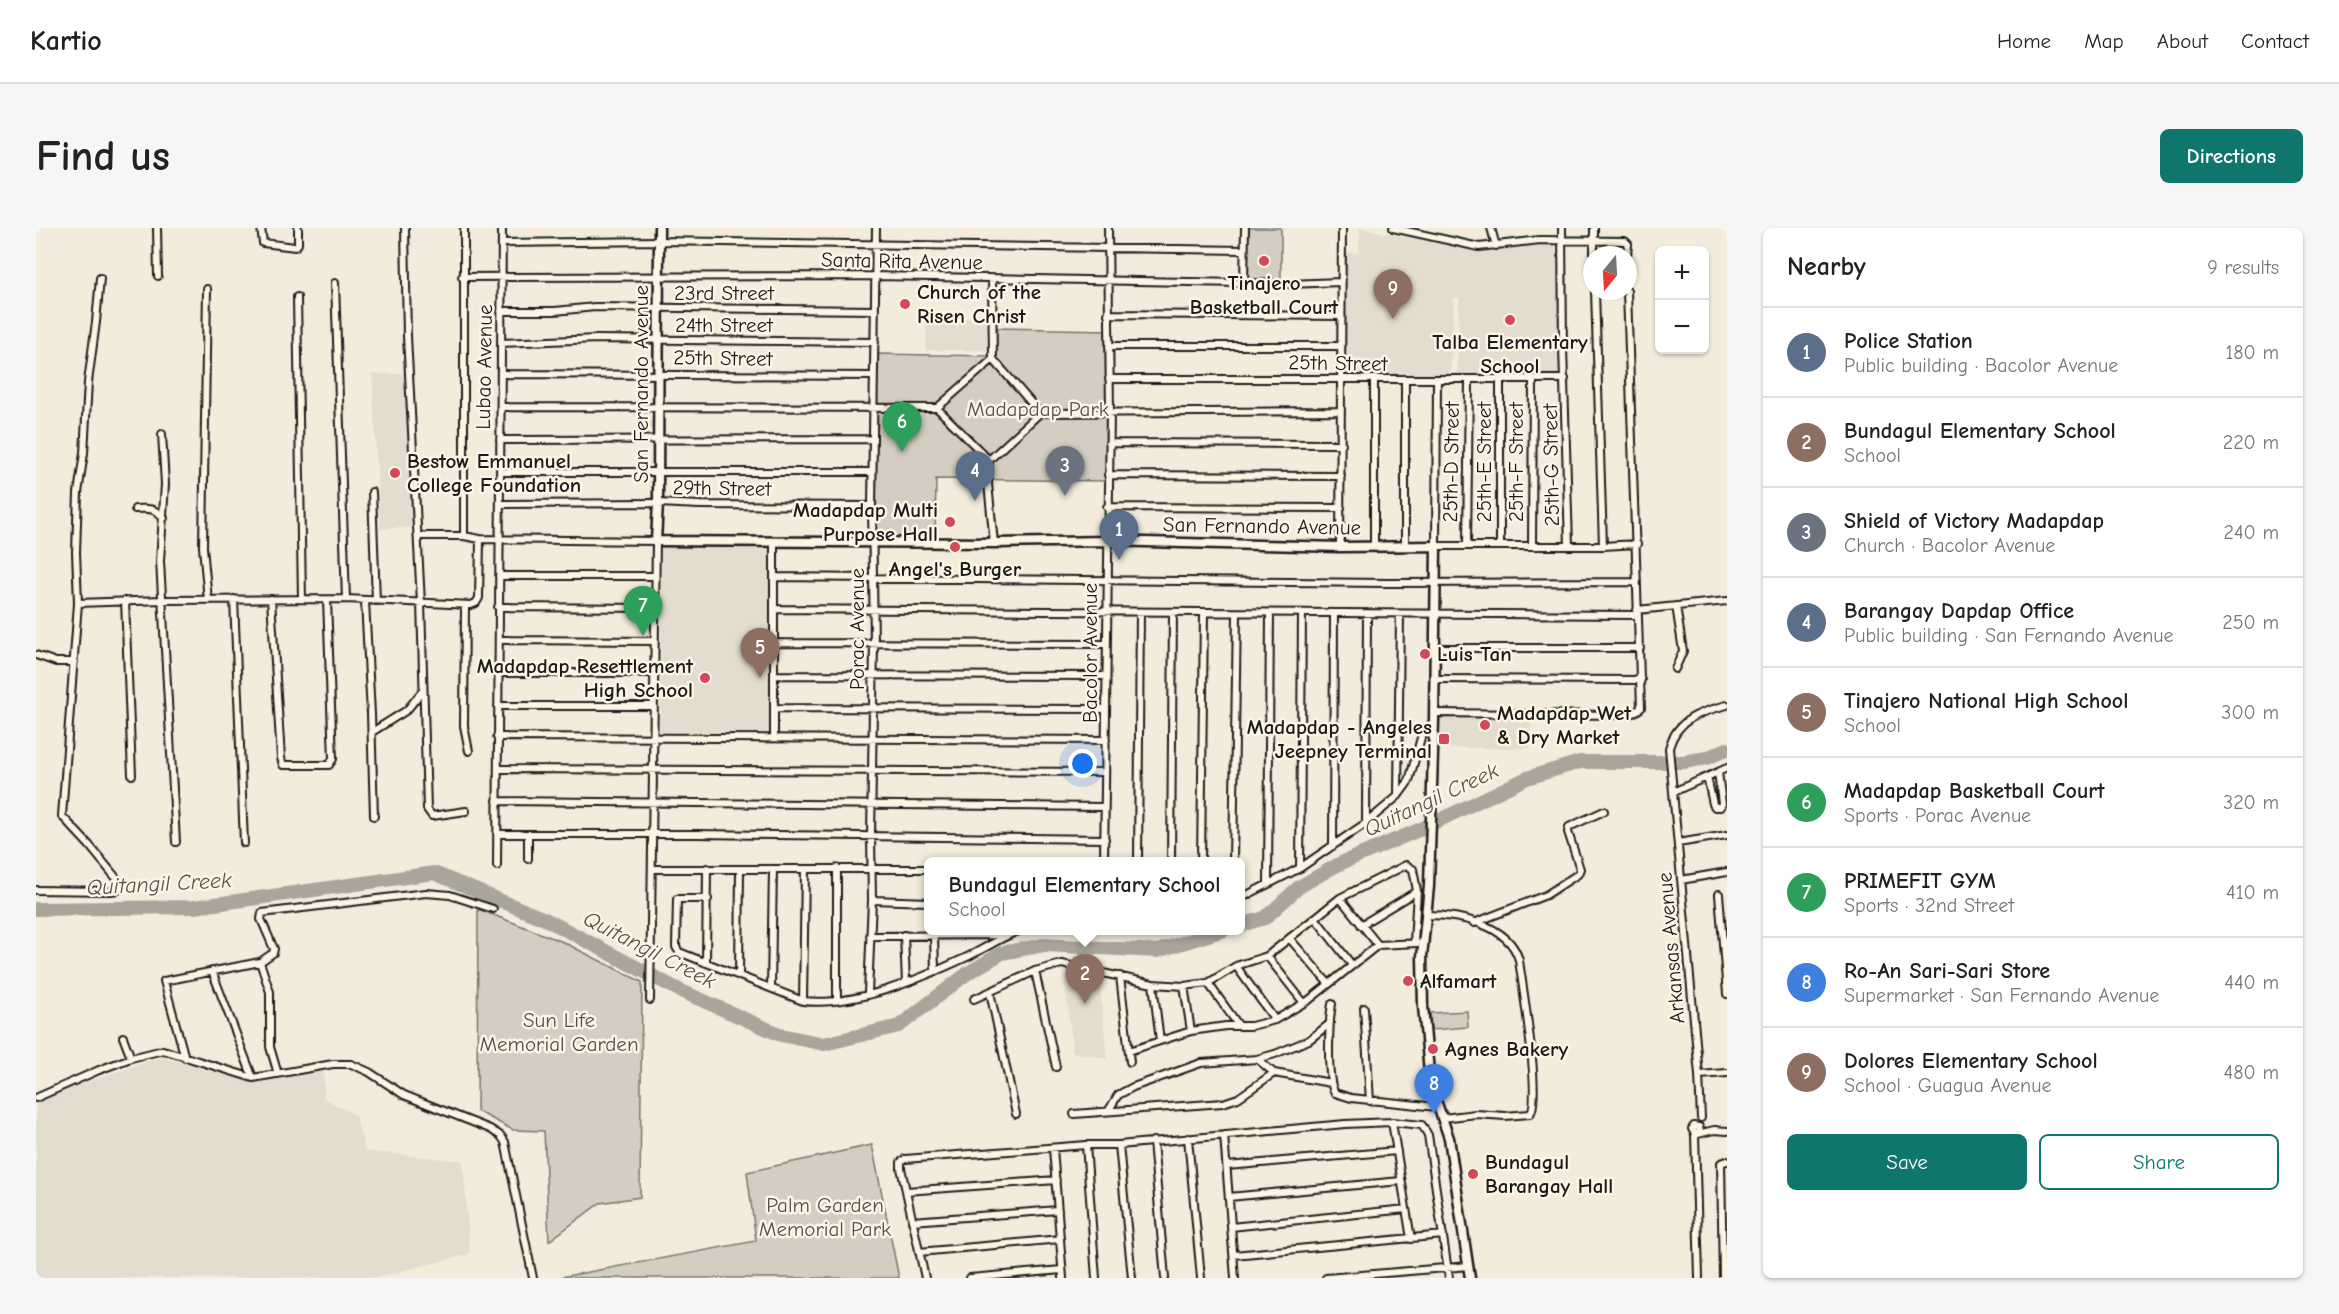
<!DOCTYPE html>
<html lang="en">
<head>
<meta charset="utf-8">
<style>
  :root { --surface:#fff; --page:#f6f6f6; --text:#222; --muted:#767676; --line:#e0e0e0; --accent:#0f766e }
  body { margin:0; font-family:"Comic Neue",sans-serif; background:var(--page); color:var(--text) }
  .controls { position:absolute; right:18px; top:18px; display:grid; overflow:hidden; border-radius:9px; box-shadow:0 2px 4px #0004 }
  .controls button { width:54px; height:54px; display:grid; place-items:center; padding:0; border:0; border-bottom:2px solid var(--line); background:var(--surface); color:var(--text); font:30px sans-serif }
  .compass { position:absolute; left:1547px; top:18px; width:54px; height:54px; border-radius:50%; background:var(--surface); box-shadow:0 2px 4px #0004; rotate:198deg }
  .you { position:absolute; left:1047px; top:536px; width:21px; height:21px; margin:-15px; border:4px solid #fff; border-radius:50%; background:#1a73e8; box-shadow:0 0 0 9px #1a73e833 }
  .badge { display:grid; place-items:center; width:39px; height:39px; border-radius:50%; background:var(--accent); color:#fff; font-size:20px; font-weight:700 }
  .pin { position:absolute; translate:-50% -50px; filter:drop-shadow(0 2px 3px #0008) }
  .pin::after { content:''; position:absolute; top:32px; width:21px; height:18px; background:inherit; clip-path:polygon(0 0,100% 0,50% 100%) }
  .popup { position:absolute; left:888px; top:629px; width:321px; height:78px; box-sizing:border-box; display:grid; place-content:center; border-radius:9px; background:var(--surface); filter:drop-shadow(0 2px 4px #0005); font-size:20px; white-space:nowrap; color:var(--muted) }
  .popup b { font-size:22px; color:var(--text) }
  .popup::after { content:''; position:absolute; left:50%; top:100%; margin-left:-12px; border:12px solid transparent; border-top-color:var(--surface) }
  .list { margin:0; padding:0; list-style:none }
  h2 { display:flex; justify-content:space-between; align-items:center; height:78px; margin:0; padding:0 24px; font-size:26px }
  h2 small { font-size:20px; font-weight:400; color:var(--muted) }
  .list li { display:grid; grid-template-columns:39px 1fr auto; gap:18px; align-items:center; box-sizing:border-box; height:90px; padding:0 24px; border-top:2px solid var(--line) }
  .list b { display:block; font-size:22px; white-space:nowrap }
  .list p { margin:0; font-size:20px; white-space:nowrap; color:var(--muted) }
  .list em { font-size:20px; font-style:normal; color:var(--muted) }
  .actions { display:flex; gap:12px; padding:18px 24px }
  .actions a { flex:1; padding:14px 0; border:2px solid var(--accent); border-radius:9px; text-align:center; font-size:21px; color:var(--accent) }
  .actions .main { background:var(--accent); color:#fff }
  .map { position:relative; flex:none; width:1691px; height:1050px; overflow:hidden; border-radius:9px }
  header { display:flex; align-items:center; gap:36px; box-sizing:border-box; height:84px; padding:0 30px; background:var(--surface); border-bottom:2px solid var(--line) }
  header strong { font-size:28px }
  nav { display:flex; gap:33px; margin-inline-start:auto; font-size:21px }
  .intro { display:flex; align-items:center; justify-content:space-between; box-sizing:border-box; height:144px; padding:0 36px }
  h1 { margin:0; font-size:42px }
  .button { padding:15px 27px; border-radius:9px; background:var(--accent); color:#fff; font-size:21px; font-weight:700 }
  main { display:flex; gap:36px; padding:0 36px }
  aside { flex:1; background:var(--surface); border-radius:9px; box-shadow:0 2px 4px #0004 }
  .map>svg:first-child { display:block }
  .built { fill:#e3ddcf }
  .green { fill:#d3cec1; stroke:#78756e; stroke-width:1.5 }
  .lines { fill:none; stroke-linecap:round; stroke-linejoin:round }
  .river { stroke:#aaa59b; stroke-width:14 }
  .street-casing { stroke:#1c1c1c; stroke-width:10 }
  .secondary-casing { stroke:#1c1c1c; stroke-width:13 }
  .street { stroke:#fcf5e5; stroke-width:6 }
  .secondary { stroke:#fcf5e5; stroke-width:8 }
  .poi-dot { fill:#d1495b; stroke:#fcf5e5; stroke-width:2 }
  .labels { text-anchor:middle; stroke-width:5; stroke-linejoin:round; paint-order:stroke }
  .street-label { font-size:21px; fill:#1c1c1c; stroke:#fcf5e5 }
  .poi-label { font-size:21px; font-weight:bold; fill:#1c1c1c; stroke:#fcf5e5; text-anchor:start }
  .park-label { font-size:21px; fill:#53514e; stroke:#fcf5e5 }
  .water-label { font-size:22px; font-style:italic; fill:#55534f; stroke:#fcf5e5 }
</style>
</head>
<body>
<header>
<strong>Kartio</strong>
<nav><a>Home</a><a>Map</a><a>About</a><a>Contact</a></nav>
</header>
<div class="intro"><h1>Find us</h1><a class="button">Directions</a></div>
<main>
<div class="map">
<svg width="1691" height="1050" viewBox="0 0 1691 1050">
  <rect width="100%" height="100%" fill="#f3ecdd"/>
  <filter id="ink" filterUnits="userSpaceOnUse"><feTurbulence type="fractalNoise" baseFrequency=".0167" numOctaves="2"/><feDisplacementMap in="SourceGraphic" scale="12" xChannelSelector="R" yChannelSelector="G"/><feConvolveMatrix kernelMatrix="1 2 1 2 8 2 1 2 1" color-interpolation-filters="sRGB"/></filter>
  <g filter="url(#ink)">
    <path class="built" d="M1324,0L1439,23L1520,14L1525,150H1421L1423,70H1418L1414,152L1308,150L1307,24L1323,25Z
      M890,90H951V122H890Z
      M336,146H372L381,299L344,301Z
      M626,315L737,317L735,505L624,504Z
      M1496,487L1494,520H1404L1403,488Z
      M1049,744L1063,746L1071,831L1037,824L1028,746Z
      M125,829L213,853L288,841V870L319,887L329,923L427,933L434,1026L337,1050H0V871Z"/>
    <path class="green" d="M1211,0H1245V54H1211Z
      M957,100L1073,102L1071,253L900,251L899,313L837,311L840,126L956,128Z
      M442,681L527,714L606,754L604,969L564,975L513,1013L508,903L477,902L441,883Z
      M1431,783L1432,799L1395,802L1394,785Z
      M836,917L863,1050H520L720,1013L711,944Z"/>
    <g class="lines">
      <path class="river" d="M0,681L158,679L398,645L511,692L643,762L745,807L788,816L863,798L932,745L966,725L1008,717L1121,723L1188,702
        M1205,697L1229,690L1263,659L1303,636L1385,601L1491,550L1544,534H1647L1671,530L1691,521"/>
      <g class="street-casing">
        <path id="street" d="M121,0L122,48
          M225,0L227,15L259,19L262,16V0
          M369,0L371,108L385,375L391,581L396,588L430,583
          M428,0V308
          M1357,0L1443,19L1504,12L1589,13L1592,16L1591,27
          M1455,0L1460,18
          M1526,0L1527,119L1533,318
          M1558,0V27
          M466,15L622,13L1208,22
          M426,49L841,48L1253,56L1304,54
          M956,51L957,131
          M299,55L310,371
          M1208,55L1209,0
          M171,61L167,319L172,372
          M1559,63L1567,318
          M261,69L266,371
          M465,83H519L559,79L839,82
          M1072,86L1304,88
          M465,115L561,111L839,114
          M1073,118H1304
          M465,146L837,148
          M1073,151H1529
          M1338,152V318
          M1401,153L1400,318H1567L1601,316
          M465,179L901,180L957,131L1004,185
          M901,180L953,232L1004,185L1305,183
          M126,206L129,256L124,333L140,614
          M464,212L837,211
          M1073,215L1306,216
          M953,232L952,256L958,315
          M464,244H836
          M1072,247L1305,248
          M336,264L340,373
          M464,276L622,275L664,277L836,278
          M1071,279L1305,280
          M99,281C111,280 120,280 128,290
          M382,308H428L444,311L620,313L614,772
          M1369,318V152
          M1431,318L1433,151
          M1464,318V150
          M1496,318L1497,151
          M1304,319L1306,0
          M463,348H618
          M739,349L1351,355L1601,354
          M198,371L208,615
          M235,371L245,530L247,537H293L297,531L291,372
          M89,373L96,547
          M329,373L335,486L338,588
          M42,375L127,372L310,371L435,377L440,375L443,370L444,311
          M429,377L428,498L433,523
          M462,379L619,380
          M739,381L1601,387
          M1601,382L1691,373
          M463,412L619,413
          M739,415L1070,416
          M1398,420H1604
          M0,427L20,434H38
          M1639,441L1647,423L1640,378
          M462,445H618
          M739,447L1069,448
          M1398,451L1605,452
          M462,478H618
          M739,480L1070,481
          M1398,485L1585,487L1597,485L1605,480L1591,63
          M336,504L371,482L387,462
          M461,509L1070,512
          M738,510V314
          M462,541L1069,544
          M1671,549L1677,576L1679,579H1684L1686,576L1682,544
          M1637,564L1691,540
          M1362,568L1364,386
          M461,573L1068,579
          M1330,595L1331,386
          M461,606H660L1069,611
          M1642,615L1691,607
          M1297,618L1298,386
          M492,631V606
          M1068,634L1074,184L1072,0
          M1102,634L1104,384
          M1135,634L1137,385
          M1165,634L1168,385
          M1197,634L1201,386
          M461,638L466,0
          M1264,640L1266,386
          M617,641H893
          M1645,652L1691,644
          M1232,656L1234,385
          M0,662L75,663L82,662L86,657L53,617L26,588L42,375L40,324L42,265L48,225L52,154L60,94L64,50
          M1683,666L1691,766
          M1205,670L1264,640L1330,595L1362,568L1373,553L1386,506L1398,493
          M1304,670L1342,717
          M672,671H641L640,719L643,724L767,773C820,779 884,751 931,729C950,720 965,709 985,702
          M836,672L893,674
          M1390,687C1423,687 1473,696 1483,732C1486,756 1506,872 1494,886L1469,888L1440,886L1407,890
          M1280,691L1316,737
          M1438,695L1510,667L1542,646L1544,641L1532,604L1533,599L1568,583
          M1325,697L1381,663
          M868,707L870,755
          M898,707L899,743
          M834,708L968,707
          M1254,711L1292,755
          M1231,728L1268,775
          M224,734L237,725L238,721L225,691L226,685L390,665L414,667L457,681
          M670,735L671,640
          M1200,738L1239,792
          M176,743L217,850
          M999,743L1020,839
          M703,748L704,641
          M1084,748L1094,834
          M1172,755L1203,798
          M1117,756L1124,813
          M1148,758L1155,803
          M735,760L737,641
          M954,764L980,886
          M832,765L836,672L835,608L838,415L836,278L840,0
          M938,771L999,743L1026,736L1117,756L1148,758L1172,755L1200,738L1231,728L1304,670L1370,637L1377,641L1381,663L1378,715
          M801,772V640
          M767,773L769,641
          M1296,776C1293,793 1290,852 1299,865L1315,870L1401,879
          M1328,780L1334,873
          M87,809L95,830
          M1093,823L1155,803L1190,798H1215L1239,792L1273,772L1342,717L1381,715
          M149,830L128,753L224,734L234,764V819L242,846
          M1221,831L1238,845
          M1663,847L1691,845
          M0,870L63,842L95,830L127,822L217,850L297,836H315L333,844L368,867L454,901L465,908L469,914L497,1050
          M1073,882L1082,867L1097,859L1165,835L1221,831L1239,826L1273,812L1292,797
          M1038,886L1187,875L1202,870L1238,845L1295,855
          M1665,890L1663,847L1633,520C1641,491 1664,484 1691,477
          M1356,894L1375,1011
          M1659,906L1664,904L1663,899L1658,898L1656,901L1659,906L1663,1050
          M1662,906L1678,902L1691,903
          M1188,907L1199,1050
          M1152,910L1165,1050
          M1117,913L1129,1050
          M1050,917L1060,1050
          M1083,917L1096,1050
          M1017,920L1027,1050
          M1191,938L1361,923
          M870,963L1020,952
          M1193,969L1365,953
          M876,993L1022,982
          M1195,999L1370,981
          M883,1024L1024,1011
          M1198,1027L1407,1007
          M889,1050L865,940V934L869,931L1050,917H1083L1309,896L1356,894L1386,897L1392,907L1413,1050
          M934,1050L1026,1042
          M1290,1050L1433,1038
          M1687,1050L1685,935L1691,933"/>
      </g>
      <g class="secondary-casing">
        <path id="secondary" d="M623,0L622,275L620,313L958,315L1071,313L1304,319L1400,318L1398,492L1393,658L1386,729L1387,778L1394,855L1413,910L1434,1050"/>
      </g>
      <use href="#street" class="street"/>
      <use href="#secondary" class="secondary"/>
    </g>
  </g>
  <g class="poi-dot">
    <circle cx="1228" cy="33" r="6"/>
    <circle cx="869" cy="76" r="6"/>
    <circle cx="1474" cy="92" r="6"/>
    <circle cx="359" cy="245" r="6"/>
    <circle cx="914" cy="294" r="6"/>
    <circle cx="919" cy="319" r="6"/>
    <circle cx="1389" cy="426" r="6"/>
    <circle cx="669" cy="450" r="6"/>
    <circle cx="1449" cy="497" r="6"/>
    <rect x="1402" y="505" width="12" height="12" rx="3"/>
    <circle cx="1372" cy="753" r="6"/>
    <circle cx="1397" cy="821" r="6"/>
    <circle cx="1437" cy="946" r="6"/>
  </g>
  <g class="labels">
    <g class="street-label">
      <text transform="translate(866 33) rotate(1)" y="7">Santa Rita Avenue</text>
      <text x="688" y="72">23rd Street</text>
      <text x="688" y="104">24th Street</text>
      <text transform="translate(687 130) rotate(1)" y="7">25th Street</text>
      <text transform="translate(1302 135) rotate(1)" y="7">25th Street</text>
      <text transform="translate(448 139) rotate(-89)" y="7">Lubao Avenue</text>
      <text transform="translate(605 156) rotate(-90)" y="7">San Fernando Avenue</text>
      <text transform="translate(1415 234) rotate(-89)" y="7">25th-D Street</text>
      <text transform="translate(1448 234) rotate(-90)" y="7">25th-E Street</text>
      <text transform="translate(1480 234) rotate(-90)" y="7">25th-F Street</text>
      <text transform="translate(1515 237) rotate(-91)" y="7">25th-G Street</text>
      <text transform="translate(686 260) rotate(1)" y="7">29th Street</text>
      <text transform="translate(1226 298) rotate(1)" y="7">San Fernando Avenue</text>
      <text transform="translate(821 401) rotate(-90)" y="7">Porac Avenue</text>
      <text transform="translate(1054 425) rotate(-90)" y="7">Bacolor Avenue</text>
      <text transform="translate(1635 720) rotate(-95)" y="7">Arkansas Avenue</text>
    </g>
    <g class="poi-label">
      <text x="1228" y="62" text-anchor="middle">Tinajero<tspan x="1228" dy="24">Basketball Court</tspan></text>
      <text x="881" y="71">Church of the<tspan x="881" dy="24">Risen Christ</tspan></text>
      <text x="1474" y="121" text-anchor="middle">Talba Elementary<tspan x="1474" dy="24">School</tspan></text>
      <text x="371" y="240">Bestow Emmanuel<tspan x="371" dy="24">College Foundation</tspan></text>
      <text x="902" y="289" text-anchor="end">Madapdap Multi<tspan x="902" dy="24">Purpose Hall</tspan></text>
      <text x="919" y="348" text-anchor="middle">Angel's Burger</text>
      <text x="1401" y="433">Luis Tan</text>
      <text x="657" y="445" text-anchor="end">Madapdap Resettlement<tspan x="657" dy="24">High School</tspan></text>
      <text x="1461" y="492">Madapdap Wet<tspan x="1461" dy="24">&amp; Dry Market</tspan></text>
      <text x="1396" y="506" text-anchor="end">Madapdap - Angeles<tspan x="1396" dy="24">Jeepney Terminal</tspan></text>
      <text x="1384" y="760">Alfamart</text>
      <text x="1409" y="828">Agnes Bakery</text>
      <text x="1449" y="941">Bundagul<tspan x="1449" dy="24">Barangay Hall</tspan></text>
    </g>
    <g class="park-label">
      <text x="1002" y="188">Madapdap Park</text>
      <text x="523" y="799">Sun Life<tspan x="523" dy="24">Memorial Garden</tspan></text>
      <text x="789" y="984">Palm Garden<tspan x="789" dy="24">Memorial Park</tspan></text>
    </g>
    <g class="water-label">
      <text transform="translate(1395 571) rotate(-25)" y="8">Quitangil Creek</text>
      <text transform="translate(123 655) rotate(-3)" y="8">Quitangil Creek</text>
      <text transform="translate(614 721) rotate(27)" y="8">Quitangil Creek</text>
    </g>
  </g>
</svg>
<div class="controls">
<button>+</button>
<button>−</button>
</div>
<svg class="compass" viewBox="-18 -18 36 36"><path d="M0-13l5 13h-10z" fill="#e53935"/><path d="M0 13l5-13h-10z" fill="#767676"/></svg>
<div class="you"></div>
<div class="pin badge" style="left:1083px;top:332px;background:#5c6f8a">1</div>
<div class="pin badge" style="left:1049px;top:776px;background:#8d6e63">2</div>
<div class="popup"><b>Bundagul Elementary School</b>School</div>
<div class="pin badge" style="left:1029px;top:268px;background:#6b7280">3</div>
<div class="pin badge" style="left:939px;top:273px;background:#5c6f8a">4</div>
<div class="pin badge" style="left:724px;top:450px;background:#8d6e63">5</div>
<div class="pin badge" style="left:866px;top:224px;background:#2e9e5b">6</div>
<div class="pin badge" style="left:607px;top:408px;background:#2e9e5b">7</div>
<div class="pin badge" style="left:1398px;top:886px;background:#3f7fe0">8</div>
<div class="pin badge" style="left:1357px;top:91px;background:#8d6e63">9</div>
</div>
<aside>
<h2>Nearby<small>9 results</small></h2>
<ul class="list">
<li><span class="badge" style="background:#5c6f8a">1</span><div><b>Police Station</b><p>Public building · Bacolor Avenue</p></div><em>180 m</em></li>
<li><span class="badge" style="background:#8d6e63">2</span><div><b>Bundagul Elementary School</b><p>School</p></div><em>220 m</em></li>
<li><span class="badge" style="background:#6b7280">3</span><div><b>Shield of Victory Madapdap</b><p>Church · Bacolor Avenue</p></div><em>240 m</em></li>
<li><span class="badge" style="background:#5c6f8a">4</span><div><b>Barangay Dapdap Office</b><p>Public building · San Fernando Avenue</p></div><em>250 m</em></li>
<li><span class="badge" style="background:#8d6e63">5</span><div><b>Tinajero National High School</b><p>School</p></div><em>300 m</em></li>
<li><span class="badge" style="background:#2e9e5b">6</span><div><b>Madapdap Basketball Court</b><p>Sports · Porac Avenue</p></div><em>320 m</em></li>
<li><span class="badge" style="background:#2e9e5b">7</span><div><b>PRIMEFIT GYM</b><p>Sports · 32nd Street</p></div><em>410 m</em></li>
<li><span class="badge" style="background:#3f7fe0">8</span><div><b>Ro-An Sari-Sari Store</b><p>Supermarket · San Fernando Avenue</p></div><em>440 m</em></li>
<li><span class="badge" style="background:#8d6e63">9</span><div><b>Dolores Elementary School</b><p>School · Guagua Avenue</p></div><em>480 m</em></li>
</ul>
<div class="actions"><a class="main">Save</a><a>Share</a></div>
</aside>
</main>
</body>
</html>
